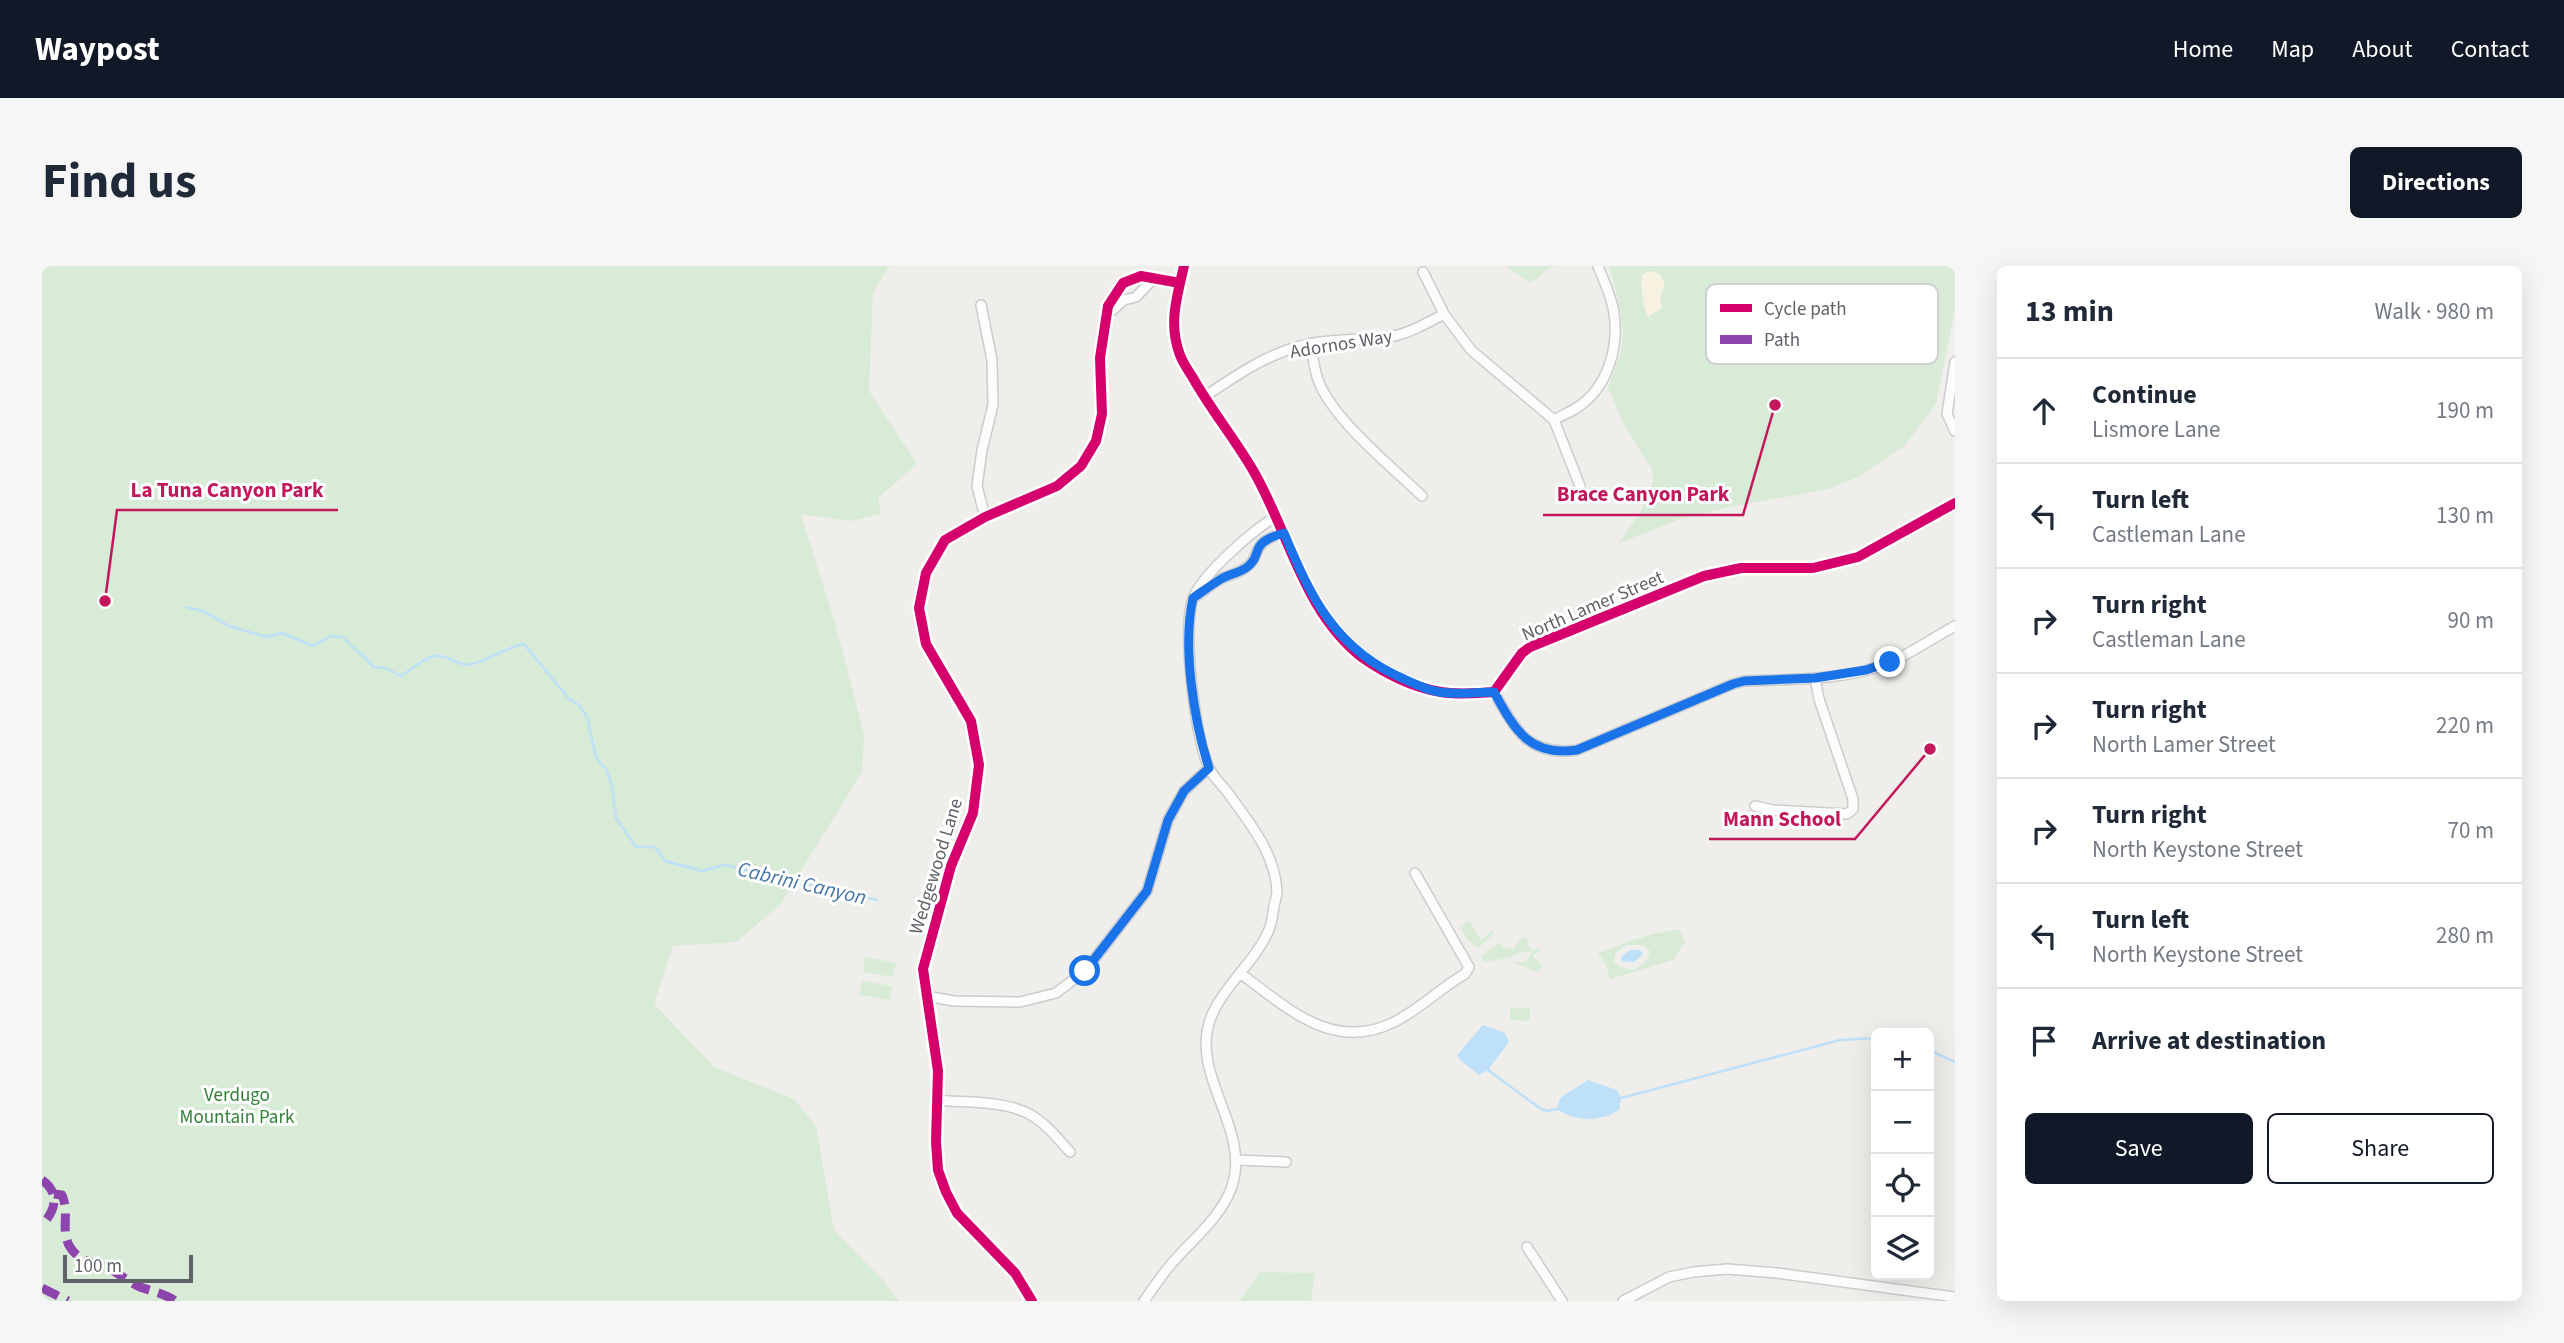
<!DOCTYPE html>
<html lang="en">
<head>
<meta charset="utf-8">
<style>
  :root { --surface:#fff; --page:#f6f6f7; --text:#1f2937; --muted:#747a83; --line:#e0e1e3; --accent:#111827 }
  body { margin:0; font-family:"Source Sans 3",sans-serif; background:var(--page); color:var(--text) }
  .controls { position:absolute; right:21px; bottom:21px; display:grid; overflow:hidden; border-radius:10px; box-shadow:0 7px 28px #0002 }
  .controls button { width:63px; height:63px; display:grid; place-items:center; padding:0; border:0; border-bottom:2px solid var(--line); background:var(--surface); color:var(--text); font:35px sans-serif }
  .scale { position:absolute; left:21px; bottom:18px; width:130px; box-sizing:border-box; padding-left:7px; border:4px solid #5f6368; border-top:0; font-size:19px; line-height:24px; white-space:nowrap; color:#5f6368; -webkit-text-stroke:5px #fff; paint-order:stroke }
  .stop { position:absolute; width:21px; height:21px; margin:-16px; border:5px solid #1a73e8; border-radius:50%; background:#fff }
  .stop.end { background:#1a73e8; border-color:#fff; box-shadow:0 2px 7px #0008 }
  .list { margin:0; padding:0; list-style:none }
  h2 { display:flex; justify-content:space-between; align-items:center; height:91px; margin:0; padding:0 28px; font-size:30px }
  h2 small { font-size:23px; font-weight:400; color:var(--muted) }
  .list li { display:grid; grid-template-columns:46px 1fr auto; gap:21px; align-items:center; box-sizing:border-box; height:105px; padding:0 28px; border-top:2px solid var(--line) }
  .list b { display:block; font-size:26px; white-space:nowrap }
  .list p { margin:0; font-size:23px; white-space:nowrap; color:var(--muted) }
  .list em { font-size:23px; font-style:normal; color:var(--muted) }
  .actions { display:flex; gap:14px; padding:21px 28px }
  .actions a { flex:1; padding:16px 0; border:2px solid var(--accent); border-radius:10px; text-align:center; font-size:24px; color:var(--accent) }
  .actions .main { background:var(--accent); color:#fff }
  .icon { flex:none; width:38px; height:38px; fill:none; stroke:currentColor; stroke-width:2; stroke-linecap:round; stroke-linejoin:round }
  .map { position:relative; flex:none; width:1913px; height:1035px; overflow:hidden; border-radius:10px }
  header { display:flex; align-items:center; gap:42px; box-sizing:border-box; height:98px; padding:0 35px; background:var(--accent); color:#fff }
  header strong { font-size:33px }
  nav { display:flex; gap:38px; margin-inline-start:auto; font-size:24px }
  .intro { display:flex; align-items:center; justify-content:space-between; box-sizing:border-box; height:168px; padding:0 42px }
  h1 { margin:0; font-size:49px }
  .button { padding:18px 32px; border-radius:10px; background:var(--accent); color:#fff; font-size:24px; font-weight:700 }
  main { display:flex; gap:42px; padding:0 42px }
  aside { flex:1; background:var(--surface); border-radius:10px; box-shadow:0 7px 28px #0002 }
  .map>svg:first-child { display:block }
  .green { fill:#d8ebd6 }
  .sand { fill:#f6f1e1 }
  .water { fill:#bfe0f9 }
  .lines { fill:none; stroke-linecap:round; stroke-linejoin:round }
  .stream { stroke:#bfe0f9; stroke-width:2.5 }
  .minor-casing { stroke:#cbcccc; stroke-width:12 }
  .minor { stroke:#fdfcfc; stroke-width:9 }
  .quiet { stroke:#8e44ad; stroke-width:9; stroke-dasharray:18 9; stroke-linecap:butt }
  .cycleway-casing { stroke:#fff; stroke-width:15 }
  .cycleway { stroke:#d6006c; stroke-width:10 }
  .route { stroke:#1a73e8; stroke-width:9 }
  .labels { text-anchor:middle; stroke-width:6; stroke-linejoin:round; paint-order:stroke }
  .street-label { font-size:19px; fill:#5f6368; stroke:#fff }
  .park-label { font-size:19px; fill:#348238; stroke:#fff }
  .water-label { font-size:21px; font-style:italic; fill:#4174aa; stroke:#fff }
  .key { fill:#fff; stroke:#cfd0d2; stroke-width:2 }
  .key-label { font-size:19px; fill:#5f6368 }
  .leader { fill:none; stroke:#c2185b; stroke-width:2.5 }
  .callout-dot { fill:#c2185b; stroke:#fff; stroke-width:2.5 }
  .callout-label { font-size:21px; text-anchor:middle; font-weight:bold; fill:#c2185b; stroke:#fff; stroke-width:6; stroke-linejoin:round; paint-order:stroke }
</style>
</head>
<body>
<header>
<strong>Waypost</strong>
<nav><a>Home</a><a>Map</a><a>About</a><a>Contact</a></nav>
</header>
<div class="intro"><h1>Find us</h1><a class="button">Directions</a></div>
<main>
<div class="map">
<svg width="1913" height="1035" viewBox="0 0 1913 1035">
  <rect width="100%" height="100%" fill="#efeeea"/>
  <path class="green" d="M0,0H847L831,27L827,125L875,198L836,232L839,248L808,255L759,248L793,357L822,468L820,506L738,639L694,676L631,680L612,738L672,801L752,833L774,860L792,964L841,1014L857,1035H0Z
    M1464,0H1513C1501,3 1498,12 1488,17Z
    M1567,0H1913V42L1894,138L1862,180L1818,210L1787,223L1692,240L1638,253L1577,277L1598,247L1611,215L1610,203L1583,161L1566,121C1570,109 1577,96 1579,84C1585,55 1574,27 1567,0Z
    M1427,655L1439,674L1452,663L1449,670L1436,682L1425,673L1418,661Z
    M1637,663L1643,676L1631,694L1568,713L1564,699L1556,687L1583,677L1584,679L1573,688L1572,696L1580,702L1593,704L1606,693L1608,685L1601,679H1585L1584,676L1611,668Z
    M1481,671L1487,676L1485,679L1491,686L1495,682L1499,685L1490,690L1501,700L1496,706L1470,696H1484L1490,686L1482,685L1467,692L1441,696L1440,690L1457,677L1464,684L1467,681L1470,684Z
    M823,691L854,697L851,711L821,706Z
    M820,715L850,720L848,734L817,729Z
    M1468,742H1488V755L1468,754Z
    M1218,1006L1273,1007L1269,1035H1197Z"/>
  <path class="sand" d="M1607,5L1618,8L1623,18L1618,32L1620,42L1606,51C1601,41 1598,20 1600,9Z"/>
  <path class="water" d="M1588,684H1598L1601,688L1592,696L1579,695V691Z
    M1441,759L1463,767L1467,776L1446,804L1437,809L1418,794L1415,789Z
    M1546,814L1575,824L1579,832L1577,844C1559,856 1532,856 1515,843L1518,832Z"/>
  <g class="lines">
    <path class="stream" d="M144,341L161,345L187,360L224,371L240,367L271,380L289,370L301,371C311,382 322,390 331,401L344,402L359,410C369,404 386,388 398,390C411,391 416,401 430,398C448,394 464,381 482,378L527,433L537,439L545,451L554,492L564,503L570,520L574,552L594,581H613L623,595L660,605L683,599L835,634
      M1887,784L1913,796
      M1446,804L1499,843L1505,845L1515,843
      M1579,832L1798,774L1834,772"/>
    <g class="minor-casing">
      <path id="minor" d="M1142,0C1135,31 1126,58 1138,89C1141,97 1146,104 1151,112C1169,144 1193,173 1212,206C1247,267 1262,347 1321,392C1342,407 1372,422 1399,426C1416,429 1435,427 1452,426L1480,387L1488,381L1662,310L1699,302H1771L1816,291L1913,237
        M1381,6L1402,48L1429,84L1512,154L1538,220
        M939,39L950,94L951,139L940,184L935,220L943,251
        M1064,50L1082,34L1094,31L1112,12
        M1268,77C1271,89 1272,103 1276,114C1291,154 1349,200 1380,230
        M1913,96L1905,148L1913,165
        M1162,131C1195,109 1227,86 1267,78C1293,72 1321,75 1347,71C1366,68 1385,57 1402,48
        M1512,154C1520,149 1529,146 1536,141C1566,121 1577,81 1572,47C1570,32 1562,15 1556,0
        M1153,331C1162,325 1171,317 1181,312C1188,309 1196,307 1202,303C1223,289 1204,278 1242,267
        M1452,426C1474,464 1486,491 1535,484L1691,418L1702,415C1750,413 1802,415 1847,397C1869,387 1891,372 1913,360
        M1713,540L1731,544L1805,548L1811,543V533L1777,433L1773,412
        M1198,707C1244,741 1291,787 1352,756C1377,744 1398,722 1423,708L1427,701L1373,607
        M884,730L912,735L978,736L1014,727L1043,705L1105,625L1126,554L1142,525L1167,502
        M894,834C923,837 961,834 987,848C1004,857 1016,873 1028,886
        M1195,894L1244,896
        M1485,981L1520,1035
        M990,1035L973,1007L915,947L904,926L896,904L894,876L896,805L881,703L909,600L931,547L937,499L929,455L884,378L877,342L884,307L903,274L943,251L1015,220L1039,200L1054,175L1060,148L1058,92L1066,40L1081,17L1099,10L1138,17
        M1102,1035C1111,1022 1120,1009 1130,997C1150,974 1178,952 1189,923C1211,865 1148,811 1168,754C1180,720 1216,694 1228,661C1230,655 1231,647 1232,640C1233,635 1235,630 1235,625C1233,587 1207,556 1186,527C1180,519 1171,511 1167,502C1153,472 1139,359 1152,330C1163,306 1212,263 1235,250
        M1581,1035L1627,1011L1651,1006L1685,1003L1735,1007L1913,1031"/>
    </g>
    <use href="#minor" class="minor"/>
    <path class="quiet" d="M0,914C18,927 14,944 0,959
      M12,928L20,929C28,947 18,965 28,981C36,995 52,997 65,1002C77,1007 86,1016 98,1021C109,1025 124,1028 133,1035
      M0,1022L26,1035"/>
    <g class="cycleway-casing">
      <path id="cycleway" d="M1142,0C1135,31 1126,58 1138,89C1141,97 1146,104 1151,112C1169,144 1193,173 1212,206C1247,267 1262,347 1321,392C1342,407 1372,422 1399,426C1416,429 1435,427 1452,426L1480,387L1488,381L1662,310L1699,302H1771L1816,291L1913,237
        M990,1035L973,1007L915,947L904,926L896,904L894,876L896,805L881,703L909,600L931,547L937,499L929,455L884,378L877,342L884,307L903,274L943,251L1015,220L1039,200L1054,175L1060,148L1058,92L1066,40L1081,17L1099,10L1138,17"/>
    </g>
    <use href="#cycleway" class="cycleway"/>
  </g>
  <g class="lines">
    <path class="route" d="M1043,705L1105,625L1126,554L1142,525L1167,502C1152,455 1140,380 1151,332C1160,326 1169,319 1179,313C1186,309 1196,307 1204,302C1223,288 1204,278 1242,267C1269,332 1294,384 1362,413C1373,418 1385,424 1397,426C1415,429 1434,426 1452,426C1473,464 1487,491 1535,484L1691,418L1702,415L1773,412L1824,404L1848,396"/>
  </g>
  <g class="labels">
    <g class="street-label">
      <text transform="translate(1299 77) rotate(-9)" y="7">Adornos Way</text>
      <text transform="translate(1550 339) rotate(-23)" y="7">North Lamer Street</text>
      <text transform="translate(893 600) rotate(-73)" y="7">Wedgewood Lane</text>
    </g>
    <g class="park-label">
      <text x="195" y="835">Verdugo<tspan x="195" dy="22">Mountain Park</tspan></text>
    </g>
    <g class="water-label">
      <text transform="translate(760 617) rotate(13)" y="7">Cabrini Canyon</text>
    </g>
  </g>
  <rect x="1664" y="18" width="232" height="80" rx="10" class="key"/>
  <rect x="1678" y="38" width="32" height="8" fill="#d6006c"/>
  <rect x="1678" y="69" width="32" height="9" fill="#8e44ad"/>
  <g class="key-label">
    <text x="1722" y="49">Cycle path</text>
    <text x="1722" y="80">Path</text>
  </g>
  <path class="leader" d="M63 335L75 244H296M1733 139L1701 249H1501M1888 483L1813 573H1667"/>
  <g class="callout-dot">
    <circle cx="63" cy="335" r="7"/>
    <circle cx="1733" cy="139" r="7"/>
    <circle cx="1888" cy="483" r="7"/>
  </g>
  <g class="callout-label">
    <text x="185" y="231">La Tuna Canyon Park</text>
    <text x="1601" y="235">Brace Canyon Park</text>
    <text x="1740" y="560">Mann School</text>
  </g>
</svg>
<div class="controls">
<button>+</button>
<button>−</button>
<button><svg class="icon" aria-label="locate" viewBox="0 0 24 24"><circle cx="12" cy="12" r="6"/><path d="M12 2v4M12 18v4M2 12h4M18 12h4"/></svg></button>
<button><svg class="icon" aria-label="layers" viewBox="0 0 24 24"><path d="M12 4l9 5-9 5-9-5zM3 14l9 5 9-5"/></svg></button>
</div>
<div class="scale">100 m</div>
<div class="stop" style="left:1043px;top:705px"></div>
<div class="stop end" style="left:1848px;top:396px"></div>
</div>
<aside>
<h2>13 min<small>Walk · 980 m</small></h2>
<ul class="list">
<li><svg class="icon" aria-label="ahead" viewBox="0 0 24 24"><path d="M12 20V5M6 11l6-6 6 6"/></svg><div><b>Continue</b><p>Lismore Lane</p></div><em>190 m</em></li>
<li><svg class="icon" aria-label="left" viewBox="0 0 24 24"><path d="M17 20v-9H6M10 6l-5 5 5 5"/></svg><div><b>Turn left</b><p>Castleman Lane</p></div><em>130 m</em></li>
<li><svg class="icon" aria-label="right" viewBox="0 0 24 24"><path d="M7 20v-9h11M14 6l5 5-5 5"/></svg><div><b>Turn right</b><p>Castleman Lane</p></div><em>90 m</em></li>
<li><svg class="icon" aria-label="right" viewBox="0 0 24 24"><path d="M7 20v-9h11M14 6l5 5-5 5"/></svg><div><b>Turn right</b><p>North Lamer Street</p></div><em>220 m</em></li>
<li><svg class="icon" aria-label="right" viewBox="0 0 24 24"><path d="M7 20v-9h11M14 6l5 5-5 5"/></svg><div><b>Turn right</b><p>North Keystone Street</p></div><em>70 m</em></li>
<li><svg class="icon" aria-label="left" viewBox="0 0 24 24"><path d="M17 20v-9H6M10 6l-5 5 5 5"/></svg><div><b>Turn left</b><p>North Keystone Street</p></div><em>280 m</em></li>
<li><svg class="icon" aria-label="arrive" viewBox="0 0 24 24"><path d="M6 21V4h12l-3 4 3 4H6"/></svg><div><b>Arrive at destination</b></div></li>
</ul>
<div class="actions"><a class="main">Save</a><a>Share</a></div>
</aside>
</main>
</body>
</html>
